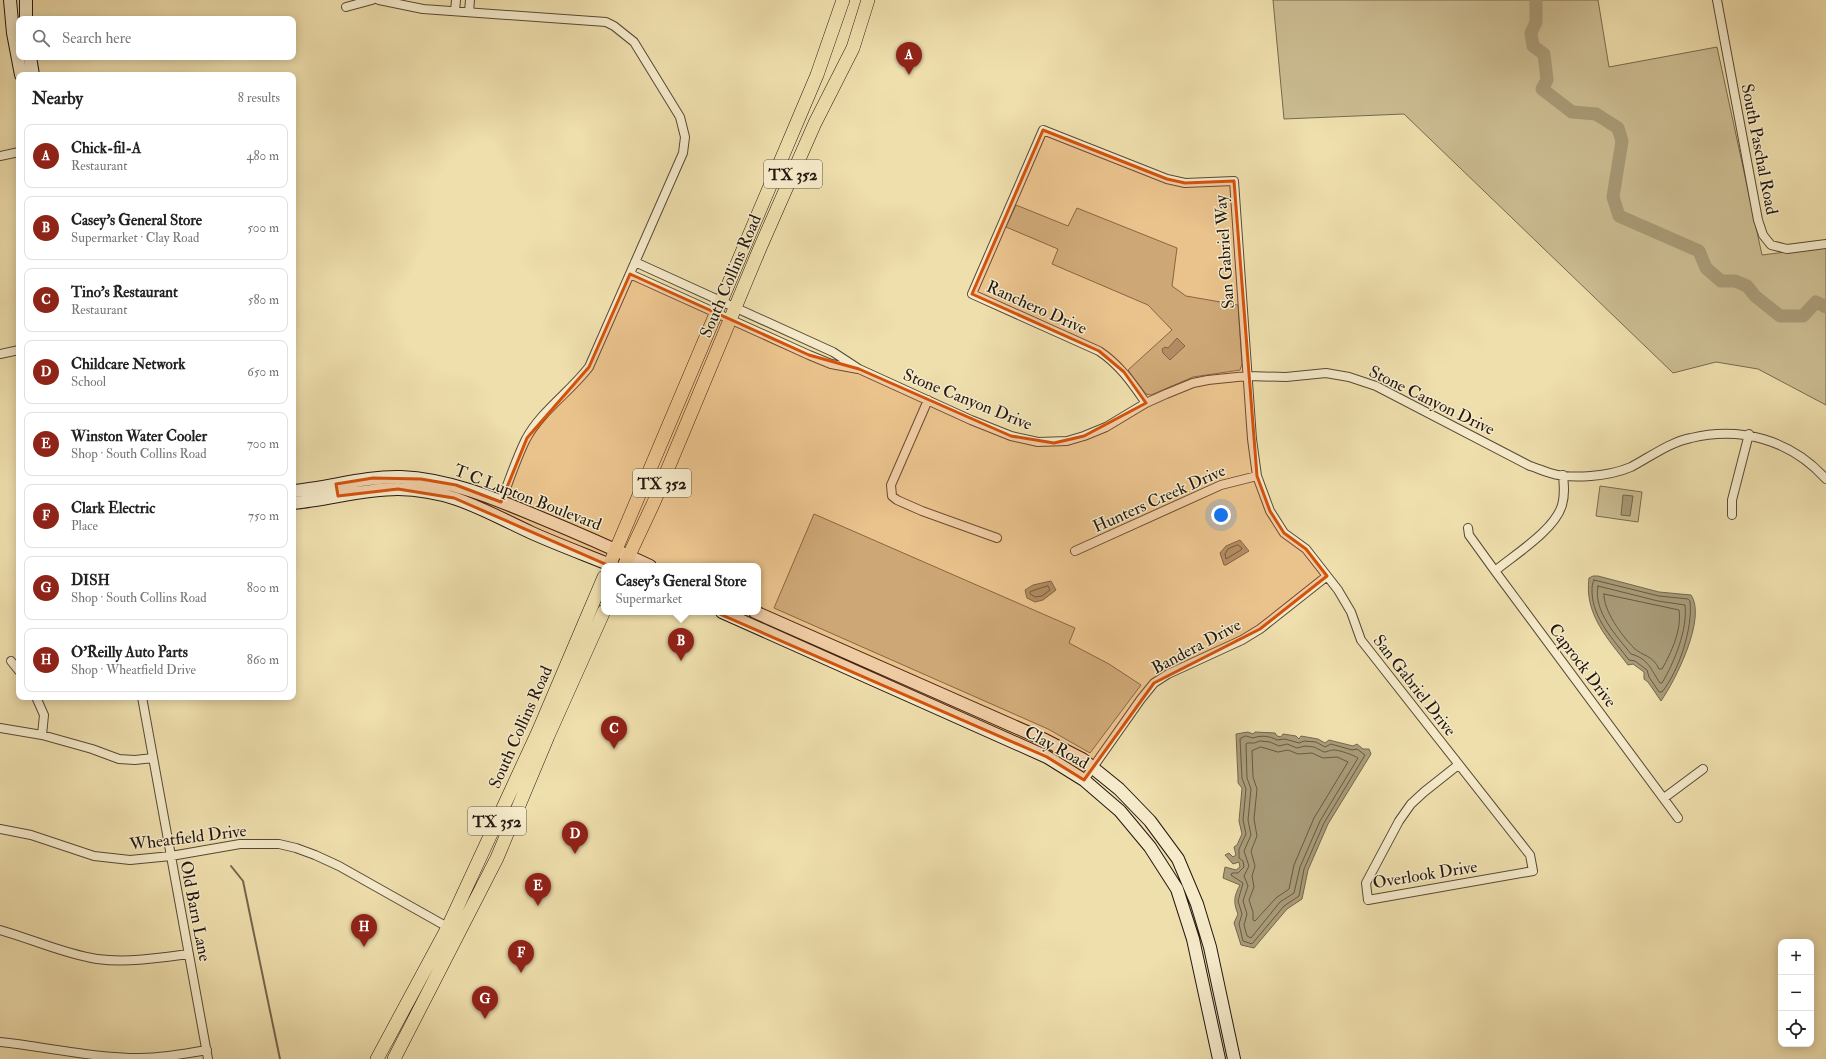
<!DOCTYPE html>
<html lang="en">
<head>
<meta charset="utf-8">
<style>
  :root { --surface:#fff; --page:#f6f6f6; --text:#222; --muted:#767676; --line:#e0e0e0; --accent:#8f2418 }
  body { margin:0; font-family:"IM FELL Double Pica",serif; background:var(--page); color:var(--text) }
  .controls { position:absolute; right:12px; bottom:12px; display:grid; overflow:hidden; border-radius:8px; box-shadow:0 2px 10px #0003 }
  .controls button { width:36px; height:36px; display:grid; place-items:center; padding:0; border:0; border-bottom:1px solid var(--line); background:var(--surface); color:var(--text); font:20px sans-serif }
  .you { position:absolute; left:1221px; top:515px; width:14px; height:14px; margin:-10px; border:3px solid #fff; border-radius:50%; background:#1a73e8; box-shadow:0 0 0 6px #1a73e833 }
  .badge { display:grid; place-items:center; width:26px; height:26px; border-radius:50%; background:var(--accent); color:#fff; font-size:13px; font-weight:700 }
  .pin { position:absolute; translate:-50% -33px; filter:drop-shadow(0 1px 2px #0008) }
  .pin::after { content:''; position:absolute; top:21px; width:14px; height:12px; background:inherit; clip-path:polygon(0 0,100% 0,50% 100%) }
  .popup { position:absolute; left:601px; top:563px; width:160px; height:52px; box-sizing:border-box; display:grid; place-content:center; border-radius:8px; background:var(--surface); filter:drop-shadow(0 1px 3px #0005); font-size:13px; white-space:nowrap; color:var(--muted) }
  .popup b { font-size:15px; color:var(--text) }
  .popup::after { content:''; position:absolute; left:50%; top:100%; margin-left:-8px; border:8px solid transparent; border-top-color:var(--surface) }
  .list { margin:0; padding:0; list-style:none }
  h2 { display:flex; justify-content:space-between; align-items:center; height:52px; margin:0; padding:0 16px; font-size:17px }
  h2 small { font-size:13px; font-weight:400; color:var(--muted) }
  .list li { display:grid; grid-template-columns:26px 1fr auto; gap:12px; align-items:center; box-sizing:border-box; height:64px; margin:0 8px 8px; padding:0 8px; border:1px solid var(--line); border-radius:8px }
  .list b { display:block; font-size:15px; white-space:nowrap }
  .list p { margin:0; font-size:13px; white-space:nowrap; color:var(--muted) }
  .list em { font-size:13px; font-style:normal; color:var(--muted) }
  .icon { flex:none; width:22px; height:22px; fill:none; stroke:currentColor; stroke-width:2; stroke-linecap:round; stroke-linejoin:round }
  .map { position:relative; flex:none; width:1826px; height:1059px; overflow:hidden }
  .search { position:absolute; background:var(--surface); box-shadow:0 2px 10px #0003; left:16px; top:16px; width:280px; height:44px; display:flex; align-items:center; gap:10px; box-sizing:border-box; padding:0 14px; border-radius:8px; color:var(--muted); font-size:15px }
  .panel { position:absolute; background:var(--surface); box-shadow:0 2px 10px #0003; left:16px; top:72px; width:280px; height:628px; border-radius:8px }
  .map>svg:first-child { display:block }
  .green { fill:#ccbd92; stroke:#776a51 }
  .water { fill:#a99b78; stroke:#73664e }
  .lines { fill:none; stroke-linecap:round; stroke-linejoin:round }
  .shore { stroke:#665944; stroke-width:1 }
  .stream { stroke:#73664e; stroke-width:2 }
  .river { stroke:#a99b78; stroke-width:13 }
  .street-casing { stroke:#554937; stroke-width:10 }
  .secondary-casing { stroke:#221710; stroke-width:14 }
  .primary-casing { stroke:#221710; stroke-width:14 }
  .street { stroke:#f5eaca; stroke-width:8 }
  .secondary { stroke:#f5eaca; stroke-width:12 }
  .primary { stroke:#efdfad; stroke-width:13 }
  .marked { fill:#d4520c; fill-opacity:0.2; stroke:#d4520c; stroke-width:3; stroke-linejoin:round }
  .labels { text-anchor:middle; stroke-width:3; stroke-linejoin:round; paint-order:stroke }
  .shield { fill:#f5eaca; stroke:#615648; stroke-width:1 }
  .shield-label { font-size:16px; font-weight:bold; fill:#221710 }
  .street-label { font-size:17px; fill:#221710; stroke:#f5eaca }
</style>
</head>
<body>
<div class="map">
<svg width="1826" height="1059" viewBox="0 0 1826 1059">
  <rect width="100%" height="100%" fill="#efdfad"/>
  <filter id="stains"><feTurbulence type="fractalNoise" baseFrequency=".005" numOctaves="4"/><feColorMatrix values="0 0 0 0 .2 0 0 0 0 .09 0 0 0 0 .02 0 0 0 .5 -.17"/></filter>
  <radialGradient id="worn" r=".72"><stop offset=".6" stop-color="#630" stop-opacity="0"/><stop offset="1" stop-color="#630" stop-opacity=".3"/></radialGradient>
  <path class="green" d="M1273,0H1598L1609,67L1717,47L1762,255L1826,247V405L1758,369L1716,362L1673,373L1404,114L1284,119Z
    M1016,205L1068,226L1077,208L1177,248L1172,286L1186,296L1238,305L1242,364L1240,370L1193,377L1151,395L1146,394L1128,370L1172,330L1148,305L1052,264L1058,249L1006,227Z
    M1600,486L1642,492L1638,522L1596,516Z
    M814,514L1075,628L1069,643L1109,664L1141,685L1090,753L1048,729L774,608Z"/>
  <path class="water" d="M1177,338L1185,346L1170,360L1163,353L1162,349L1165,347L1168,348Z
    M1623,495L1633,496L1630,516L1621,515Z
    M1240,540L1249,551L1226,565H1224L1220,553L1226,546Z
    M1593,576H1598L1659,592L1691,595C1707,618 1675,681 1661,701L1648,682L1644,679V672L1633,664L1628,665C1608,639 1584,614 1589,578Z
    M1051,581L1056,590L1043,600L1035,602L1027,598L1025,590L1033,585Z
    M1248,732L1253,734L1255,732L1275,733L1277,736L1281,737L1283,734L1296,736L1299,739L1301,736L1318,739L1325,743L1329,740L1353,746L1357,744L1363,749H1369L1371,754L1328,824L1308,870L1302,899L1287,909L1254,948L1241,945L1234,923L1238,914C1233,902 1234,896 1240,885L1223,878L1225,867L1236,870L1240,867L1239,862L1233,864L1225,855L1229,853L1233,857L1236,855L1234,847L1237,845L1242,834L1239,821L1242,788L1238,783V778L1236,734Z"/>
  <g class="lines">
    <path class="shore" d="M1238,545L1242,548L1241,550L1226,559L1225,554L1228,549Z
      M1594,580L1659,596L1688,599L1690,601C1693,628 1679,671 1662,692H1659L1649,677L1647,670L1635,661L1629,660C1613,639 1593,619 1592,592C1592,587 1592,584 1594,580Z
      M1048,586L1050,590L1042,596L1035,597L1030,594V592Z
      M1598,586L1658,601L1685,605C1688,629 1674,663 1662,683H1660C1651,670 1649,659 1631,654C1617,636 1593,612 1598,586Z
      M1604,594L1679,610C1682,630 1671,653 1662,669H1659C1653,655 1642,656 1634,648C1622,636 1603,610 1604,594Z
      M1246,736L1253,738C1261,735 1270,736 1277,740L1285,739L1299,743L1304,741L1316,742L1325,747L1331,744L1352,750L1357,749L1365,755L1324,823L1304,869L1299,896L1284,906L1252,944L1243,941L1239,924L1242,914L1238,901L1243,883L1231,875L1232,873H1238L1244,867L1243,861L1239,858V849L1246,834L1243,820L1246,789L1242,778L1240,739Z
      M1260,741L1270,742L1279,746L1287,744L1297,748L1305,746L1314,747L1324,752C1327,752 1330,750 1333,750C1337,749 1356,756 1358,758L1320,821L1300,867L1294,893L1280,902L1251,938L1247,936L1244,925L1247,914L1243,901L1248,886L1244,876L1249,866L1244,851L1251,835L1248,820L1251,789L1247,778L1246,744L1247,743H1254Z
      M1261,747L1278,752L1288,750L1298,754L1312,753L1323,758L1337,757L1348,762L1314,818L1294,865L1289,889L1276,898L1255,921L1253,920V912L1249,900L1254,887L1252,876L1255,866L1251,851L1257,836L1254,819L1257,789L1253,777L1252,751Z"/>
    <path class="stream" d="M231,866L243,881L280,1059"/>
    <path class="river" d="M1536,0V22L1531,33L1533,46L1544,54L1547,80L1542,89L1572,112L1596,114L1618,128L1622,141L1613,197L1619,216L1699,251L1706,268L1721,281H1735L1747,286L1755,296L1780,316H1803L1816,302L1826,307"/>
    <g class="street-casing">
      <path id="street" d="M379,0L423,9L606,22L614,26L634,42L680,117L685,137L683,153L589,367C570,392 541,411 526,439C516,459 509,481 501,502
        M1717,0L1758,220L1763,235L1771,245L1787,249L1826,244
        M346,7L372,0
        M455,11L456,0
        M469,12L470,0
        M0,156L19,152
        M635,262L833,352L859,369L971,420L1011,436L1038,442L1067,441L1084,436L1106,427L1146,403L1166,394L1193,383L1208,380L1247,376L1286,377L1326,373L1349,377L1376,386L1530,466C1537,468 1543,471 1550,473C1572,480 1610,476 1631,467C1650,457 1670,442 1691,438C1741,426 1791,440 1826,479
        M630,274L809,355L831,364L858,369
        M0,354L19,350
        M928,400L891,485L892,496L897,500L922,511L997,538
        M1146,403C1132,383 1120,365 1099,351L972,294L1043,130L1167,179L1185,183L1234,181L1252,439L1257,476L1270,511L1284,533L1306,549L1338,590L1351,612L1361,640L1530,855L1533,871L1368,900L1366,883L1399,821L1411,804L1424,792L1458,765
        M1732,515V500L1749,434
        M1468,528L1469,535L1495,571L1678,818
        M1075,551L1221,485L1257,476
        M1495,571C1514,555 1555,530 1562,505C1565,495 1564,485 1563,475
        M11,661L19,671
        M36,697L44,715L42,735
        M142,697L208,1059
        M0,728L42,735L92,749L119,759L135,760L153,758
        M1084,780L1141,699L1154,683L1168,674L1242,640L1260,629L1327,576
        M1664,798L1703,769
        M0,829L31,835L94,856L130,860L171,856L240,844H279L296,848L315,855L339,866L451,929
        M0,930C32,939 64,954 97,959C128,963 159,958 189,954
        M0,1042C47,1047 93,1058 140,1058C162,1058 185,1054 207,1050"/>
    </g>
    <g class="secondary-casing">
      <path id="secondary" d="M10,0L13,33L21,75
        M26,19V0
        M30,57L33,75
        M293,491C329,488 364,476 401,477C448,479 491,497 534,515C573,531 612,548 650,566
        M293,503C328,500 362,489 398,489C453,490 484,511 532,533C559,545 586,555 613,566
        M722,612L1047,757L1084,780L1120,811L1150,847L1177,889L1193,939L1219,1059
        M755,612L1045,740L1082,759L1119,789L1150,821L1178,859L1197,904L1210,947L1234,1059"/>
    </g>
    <g class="primary-casing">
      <path id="primary" d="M609,566L817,75L843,0
        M624,566L654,502L760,248L815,123L853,48L868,0
        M377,1059L448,927L538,732L604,577
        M394,1059L497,858L548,736L604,611"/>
    </g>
    <use href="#street" class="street"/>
    <use href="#secondary" class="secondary"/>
    <use href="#primary" class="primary"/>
  </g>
  <path class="marked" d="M1043,130L1167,179L1185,183L1234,181L1257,476L1270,511L1284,533L1306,549L1327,576L1260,629L1154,683L1084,780L1047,757L454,498L398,489L338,496L336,484L373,478L421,479L456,485L501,502L527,438L589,367L630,274L809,355L859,369L1011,436L1054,443L1084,436L1146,403L1124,372L1099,351L972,294Z"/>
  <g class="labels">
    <g class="shield">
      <rect x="764" y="160" width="58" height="28" rx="3"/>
      <rect x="633" y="469" width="58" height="28" rx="3"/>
      <rect x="468" y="807" width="58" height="28" rx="3"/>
    </g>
    <g class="shield-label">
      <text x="793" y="180">TX 352</text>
      <text x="662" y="489">TX 352</text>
      <text x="497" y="827">TX 352</text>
    </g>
    <g class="street-label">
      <text transform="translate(1760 149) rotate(79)" y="6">South Paschal Road</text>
      <text transform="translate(1224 252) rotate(-94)" y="6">San Gabriel Way</text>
      <text transform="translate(730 276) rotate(-67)" y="6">South Collins Road</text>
      <text transform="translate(1037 307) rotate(24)" y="6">Ranchero Drive</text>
      <text transform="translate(968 399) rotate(22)" y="6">Stone Canyon Drive</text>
      <text transform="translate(1432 400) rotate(26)" y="6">Stone Canyon Drive</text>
      <text transform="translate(528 497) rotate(21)" y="6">T C Lupton Boulevard</text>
      <text transform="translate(1159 498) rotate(-24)" y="6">Hunters Creek Drive</text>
      <text transform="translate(1196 646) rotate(-28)" y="6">Bandera Drive</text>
      <text transform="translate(1583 665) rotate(53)" y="6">Caprock Drive</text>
      <text transform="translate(1415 685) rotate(52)" y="6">San Gabriel Drive</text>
      <text transform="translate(520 727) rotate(-66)" y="6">South Collins Road</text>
      <text transform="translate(1057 747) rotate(29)" y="6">Clay Road</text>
      <text transform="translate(188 837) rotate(-7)" y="6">Wheatfield Drive</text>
      <text transform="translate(1425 874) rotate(-9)" y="6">Overlook Drive</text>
      <text transform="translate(196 911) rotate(79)" y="6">Old Barn Lane</text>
    </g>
  </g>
  <rect width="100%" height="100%" filter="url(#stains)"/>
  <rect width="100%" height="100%" fill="url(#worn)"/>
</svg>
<div class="controls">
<button>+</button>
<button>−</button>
<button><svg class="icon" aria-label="locate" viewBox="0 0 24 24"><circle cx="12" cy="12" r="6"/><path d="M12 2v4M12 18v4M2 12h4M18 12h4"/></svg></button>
</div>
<div class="you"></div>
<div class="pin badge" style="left:909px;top:75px">A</div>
<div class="pin badge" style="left:681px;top:661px">B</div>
<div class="popup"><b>Casey's General Store</b>Supermarket</div>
<div class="pin badge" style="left:614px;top:749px">C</div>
<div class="pin badge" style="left:575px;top:854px">D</div>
<div class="pin badge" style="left:538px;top:906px">E</div>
<div class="pin badge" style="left:521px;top:973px">F</div>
<div class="pin badge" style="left:485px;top:1019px">G</div>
<div class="pin badge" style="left:364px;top:947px">H</div>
<div class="search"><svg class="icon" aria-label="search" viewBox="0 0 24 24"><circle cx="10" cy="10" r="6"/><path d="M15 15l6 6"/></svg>Search here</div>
<section class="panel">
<h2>Nearby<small>8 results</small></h2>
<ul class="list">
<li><span class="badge">A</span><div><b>Chick-fil-A</b><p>Restaurant</p></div><em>480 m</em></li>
<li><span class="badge">B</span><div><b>Casey's General Store</b><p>Supermarket · Clay Road</p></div><em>500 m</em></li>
<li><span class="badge">C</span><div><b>Tino's Restaurant</b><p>Restaurant</p></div><em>580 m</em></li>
<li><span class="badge">D</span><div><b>Childcare Network</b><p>School</p></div><em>650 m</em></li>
<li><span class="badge">E</span><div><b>Winston Water Cooler</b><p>Shop · South Collins Road</p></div><em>700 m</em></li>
<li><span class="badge">F</span><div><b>Clark Electric</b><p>Place</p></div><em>750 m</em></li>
<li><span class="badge">G</span><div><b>DISH</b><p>Shop · South Collins Road</p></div><em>800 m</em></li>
<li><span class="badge">H</span><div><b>O'Reilly Auto Parts</b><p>Shop · Wheatfield Drive</p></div><em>860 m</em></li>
</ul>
</section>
</div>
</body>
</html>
